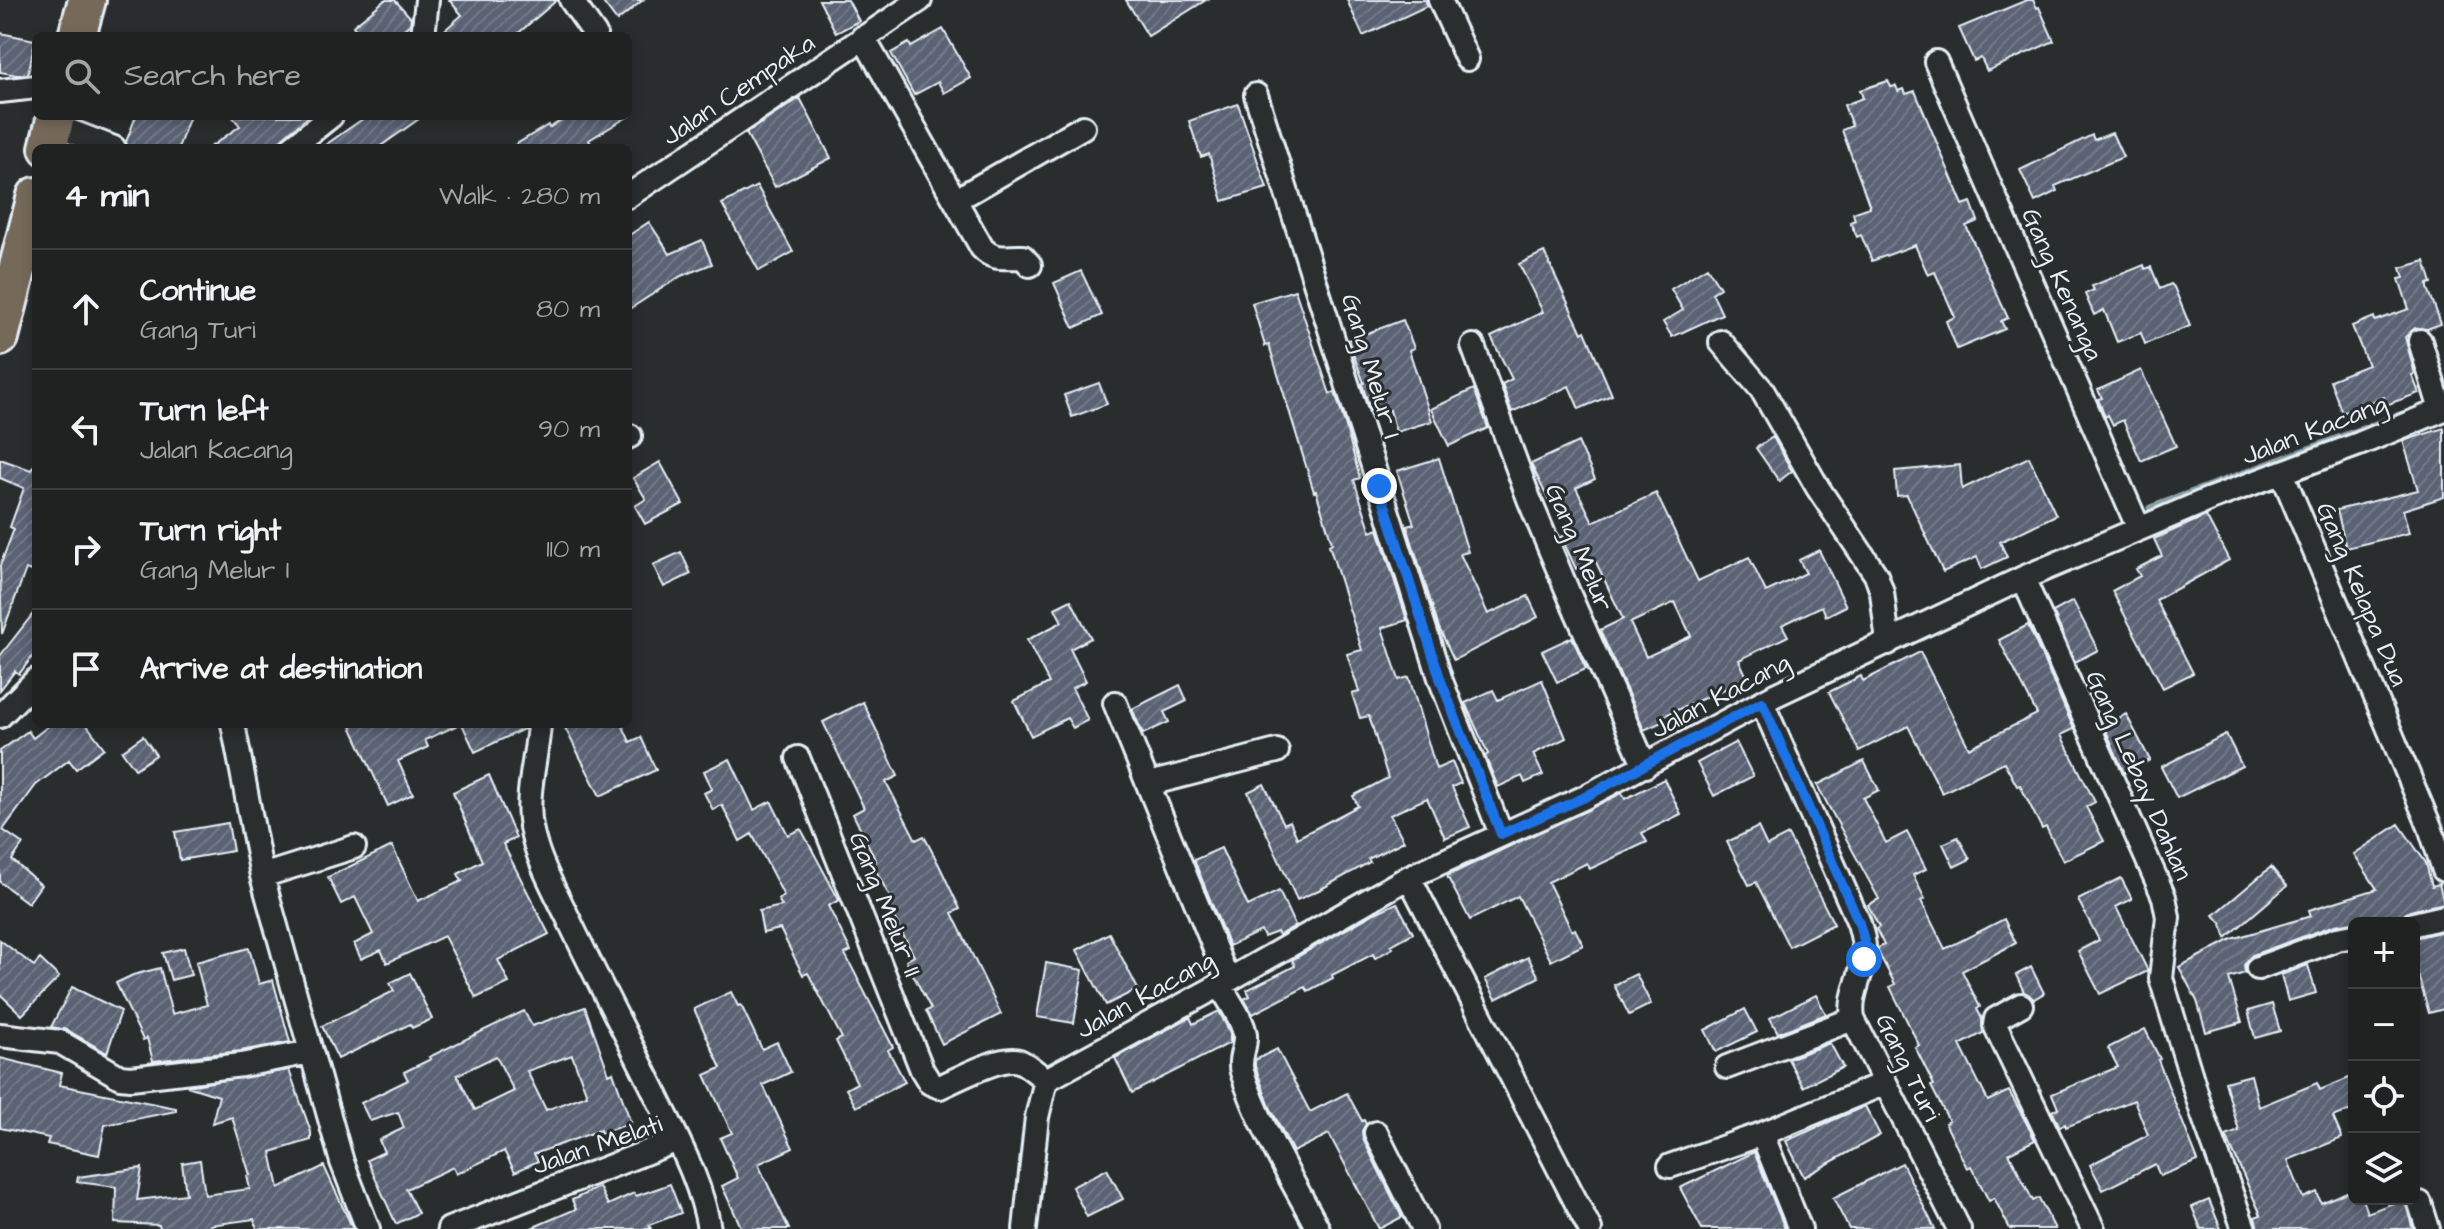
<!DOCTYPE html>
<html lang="en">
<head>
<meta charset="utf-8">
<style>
  :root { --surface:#202222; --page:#282a2a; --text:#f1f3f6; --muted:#a2a4a5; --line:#3d3f40 }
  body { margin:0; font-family:"Architects Daughter",sans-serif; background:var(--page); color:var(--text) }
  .controls { position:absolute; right:24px; bottom:24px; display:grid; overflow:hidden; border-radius:12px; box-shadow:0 4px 12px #0003 }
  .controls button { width:72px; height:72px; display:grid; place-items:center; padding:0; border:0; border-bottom:2px solid var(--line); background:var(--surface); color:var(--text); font:40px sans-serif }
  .stop { position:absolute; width:24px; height:24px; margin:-18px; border:6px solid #1a73e8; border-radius:50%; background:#fff }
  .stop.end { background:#1a73e8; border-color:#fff; box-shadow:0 2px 8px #0008 }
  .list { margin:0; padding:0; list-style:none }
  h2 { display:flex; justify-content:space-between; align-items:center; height:104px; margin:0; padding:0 32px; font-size:34px }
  h2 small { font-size:26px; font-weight:400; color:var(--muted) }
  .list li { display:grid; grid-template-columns:52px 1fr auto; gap:24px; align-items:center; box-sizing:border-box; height:120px; padding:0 32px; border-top:2px solid var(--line) }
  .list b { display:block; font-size:30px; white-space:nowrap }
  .list p { margin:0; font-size:26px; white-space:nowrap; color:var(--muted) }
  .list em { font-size:26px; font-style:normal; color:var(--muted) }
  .icon { flex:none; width:44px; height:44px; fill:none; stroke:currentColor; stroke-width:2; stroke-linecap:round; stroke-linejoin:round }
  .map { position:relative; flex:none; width:2444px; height:1229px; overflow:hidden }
  .search { position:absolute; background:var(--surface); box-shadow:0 4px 12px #0003; left:32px; top:32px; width:600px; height:88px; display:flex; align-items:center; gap:20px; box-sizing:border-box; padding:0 28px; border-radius:12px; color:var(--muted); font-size:30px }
  .panel { position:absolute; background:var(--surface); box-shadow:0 4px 12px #0003; left:32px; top:144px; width:600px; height:584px; border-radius:12px }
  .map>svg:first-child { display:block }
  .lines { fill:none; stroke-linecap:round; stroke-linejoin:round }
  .stream { stroke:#8ba0a8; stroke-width:7 }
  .building { fill:url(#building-hatch); stroke:#e8f1f8; stroke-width:2; fill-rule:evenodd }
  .minor-casing { stroke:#e8f1f8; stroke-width:28 }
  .primary-casing { stroke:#e8f1f8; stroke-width:42 }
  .minor { stroke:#2a2d2e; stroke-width:22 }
  .primary { stroke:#746a5a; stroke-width:36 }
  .route { stroke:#1a73e8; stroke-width:10 }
  .labels { text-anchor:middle; stroke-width:6; stroke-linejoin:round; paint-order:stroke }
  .street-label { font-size:26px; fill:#e8f1f8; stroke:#2a2d2e }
</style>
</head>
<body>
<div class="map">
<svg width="2444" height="1229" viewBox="0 0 2444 1229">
  <defs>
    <pattern id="building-hatch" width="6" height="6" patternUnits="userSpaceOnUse" patternTransform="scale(2)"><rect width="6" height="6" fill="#5a6273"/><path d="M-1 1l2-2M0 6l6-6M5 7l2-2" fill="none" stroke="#727988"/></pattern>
  </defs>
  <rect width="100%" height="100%" fill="#2a2d2e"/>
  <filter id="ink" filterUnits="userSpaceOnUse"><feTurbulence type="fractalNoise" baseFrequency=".0125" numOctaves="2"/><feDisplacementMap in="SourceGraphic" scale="16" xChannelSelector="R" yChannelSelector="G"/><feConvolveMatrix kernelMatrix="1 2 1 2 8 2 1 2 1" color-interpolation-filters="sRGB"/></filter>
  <g filter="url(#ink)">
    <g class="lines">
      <path class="stream" d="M2150,508L2405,413"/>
    </g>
    <path class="building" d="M385,0H395L411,18L410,24L397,36H361L353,26Z
      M449,0H557L515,36H438L462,15Z
      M601,0H643L617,21Z
      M819,0H848L859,21L836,33Z
      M1126,0H1206L1148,36Z
      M1347,0H1426L1427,6L1363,36Z
      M2027,0H2033L2037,8L2039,7L2054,41L1987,71L1981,58L1974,61L1959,28Z
      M943,29L971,78L944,93L938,82L914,95L891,53L909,43L911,47Z
      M0,33L35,40L28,74L17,75L0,72Z
      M1888,81L1891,87L1896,86L1898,91L1904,89L1906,94L1915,91L1963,205L1971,202L1978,221L1966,226L2008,318L2001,321L2005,329L1957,349L1946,321L1955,317L1935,272L1928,275L1915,245L1872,261L1861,235L1857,237L1850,222L1855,220L1853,213L1870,207L1842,130L1852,126L1844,105L1863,98L1860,90Z
      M800,98L831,158L775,187L746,133Z
      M1238,104L1267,188L1223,201L1209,154L1201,157L1189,121Z
      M136,116H190L178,148H128L126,142Z
      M232,116H309L271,148H209L240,126Z
      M367,116H423L378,148H321Z
      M568,116H629L589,140L594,148H510L548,125L549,128Z
      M2112,133L2123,157L2055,186L2057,191L2035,202L2020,170L2092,135L2094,140Z
      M757,186L793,252L759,271L722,204Z
      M649,222L670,254L702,240L712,264L681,276L628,310V236Z
      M1544,252L1582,333L1585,331L1612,395L1579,409L1569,386L1512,412L1502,384L1512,379L1491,337L1543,312L1519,264Z
      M2425,261L2432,283L2428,284V288L2441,324L2427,329L2415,328L2405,337L2415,374L2412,375L2419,393L2386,405L2384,397L2342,413L2330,380L2368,365L2352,326L2374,317L2375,321L2409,309L2399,279L2404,278L2401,268Z
      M2144,265L2145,269L2151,267L2160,289L2171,284L2174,287L2190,326L2145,344L2141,333L2117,342L2104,310L2094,315L2085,294L2094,290L2092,286Z
      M1707,267L1720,288L1712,293L1722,314L1672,337L1663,322L1683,310L1671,289Z
      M1081,271L1102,315L1074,328L1054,283Z
      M1295,290L1330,394L1335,392L1345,424L1360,478L1354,480L1371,532L1378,529L1407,620L1382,628L1399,680L1409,677L1436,769L1452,762L1461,783L1452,787L1470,827L1445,838L1427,798L1390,815L1404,841L1368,859L1370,862L1321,889L1297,900L1248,792L1264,784L1284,824L1290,821L1297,838L1358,806L1353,796L1388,778L1369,716L1360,718L1352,694L1359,692L1347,654L1362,650L1329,545L1332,543L1316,491L1314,492L1269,345L1265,346L1252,303Z
      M1403,320L1414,348L1409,350L1432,421L1396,432L1390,410L1372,416L1362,384L1364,383L1348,340Z
      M2141,370L2176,446L2141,461L2123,420L2113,425L2108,415L2105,417L2098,399L2102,398L2098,390Z
      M1099,383L1107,404L1072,417L1064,395Z
      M1474,389L1488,428L1449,446L1431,409Z
      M2444,428V497L2403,510L2409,533L2346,548L2337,510L2418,490L2403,441Z
      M1773,437L1792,471L1779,481L1756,448Z
      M1578,442L1595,479L1576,488L1593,522L1656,493L1698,581L1749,557L1766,592L1806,573L1799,560L1819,550L1846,606L1826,616L1822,606L1782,625L1788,636L1739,660L1748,679L1661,717L1664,721L1644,730L1600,630L1623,619L1595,560L1576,569L1561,537L1575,530L1558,496L1549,501L1531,464ZM1675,602L1691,636L1646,657L1630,623Z
      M2029,457L2056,515L2000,542L2007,557L1982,569L1977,557L1943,572L1907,495L1897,496L1895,471L1960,465L1962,489Z
      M1439,458L1468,552L1460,554L1488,614L1528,596L1538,617L1454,660L1439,628L1407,526L1414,524L1397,471Z
      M0,459L31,470L36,462V573L26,569L2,634L0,566L14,529L10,527L24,488L0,478Z
      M660,462L683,504L645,524L635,506L646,499L633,478Z
      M2206,516L2229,560L2156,600L2193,673L2163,688L2112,591L2140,576L2136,569L2162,556L2154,539Z
      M681,552L691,574L664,587L653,565Z
      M1071,600L1091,638L1070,649L1086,681L1072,688L1088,720L1073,728L1067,718L1031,736L1014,701L1049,683L1027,640L1062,622L1055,608Z
      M2073,601L2098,650L2075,662L2053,612Z
      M36,610V652L19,674L15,671L0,690V656Z
      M2028,625L2074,729L2061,735L2095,802L2086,807L2104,841L2063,861L2046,827L2042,829L2020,785L2017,786L2004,762L1942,793L1908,726L1859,751L1829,692L1861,676L1863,681L1920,652L1969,748L2037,714L1999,640Z
      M1572,637L1586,669L1557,682L1542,651Z
      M1542,680L1566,738L1533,754L1543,775L1525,783L1522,776L1498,787L1485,756L1488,754L1465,703L1493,690L1498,700Z
      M1180,685L1187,701L1164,712L1169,722L1143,734L1132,709Z
      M863,702L898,776L886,782L916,840L924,836L939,865L960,909L952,913L1001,1014L942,1044L926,1011L931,1009L906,961L914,956L888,906L893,903L872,863L876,861L853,814L864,808L823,722Z
      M2126,714L2150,760L2124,773L2104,726Z
      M51,724H86L104,748L76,769L69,760L36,785L3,830L23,844L12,860L41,885L28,903L0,882V751L28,731L33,738Z
      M350,724H460L425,740L428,747L398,761L413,794L388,806Z
      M462,724H525L524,729L475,752Z
      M563,724H622L630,742L641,737L656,770L600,796Z
      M2226,734L2242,766L2177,798L2161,767Z
      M143,736L156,755L135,769L122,751Z
      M1736,742L1753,776L1714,796L1697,763Z
      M730,759L754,810L771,801L788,835L801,829L839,900L828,906L851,951L845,954L893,1047L888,1050L905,1082L856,1107L846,1089L857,1083L836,1041L842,1038L808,973L803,975L780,929L763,933L759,911L782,906L778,899L784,896L752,834L740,841L722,805L713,810L704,793L712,789L704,771Z
      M1864,761L1879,790L1863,798L1886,843L1907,832L1926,869L1913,875L1925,899L1921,901L1945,949L2004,919L2016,943L1962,971L1980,1007L1977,1009L1982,1019L1983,1033L1960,1045L1988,1101L2009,1091L2027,1124L2035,1140L2009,1153L2033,1201L2039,1198L2055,1229H2010L1994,1198L1989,1201L1971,1166L1967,1168L1945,1123L1949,1121L1931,1086L1934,1085L1915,1047L1919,1045L1890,987L1895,984L1878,952V948L1884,945L1876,929L1879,927L1868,905L1879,899L1817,785Z
      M489,775L516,838L503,844L549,934L498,960L509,983L476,998L444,936L387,963L381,950L361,959L354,944L373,934L355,897L341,904L328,877L392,846L418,901L462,881L458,874L482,861L453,792Z
      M1664,779L1681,814L1642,833L1647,842L1590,869L1587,863L1548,882L1572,931L1575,929L1583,945L1551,961L1518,896L1470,920L1447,876L1622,793L1625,799Z
      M228,823L233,851L180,860L175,832Z
      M2399,824L2426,863L2432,886L2439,884L2444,903L2410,911L2404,914L2400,923L2352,922L2335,925L2252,955L2244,965L2245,973L2229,978L2242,1022L2206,1032L2197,1001L2179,967L2232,939L2311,916L2309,910L2377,889L2354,854Z
      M1758,827L1767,846L1788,835L1834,924L1789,947L1756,882L1749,885L1727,842Z
      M1958,837L1970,859L1954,867L1943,844Z
      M1221,848L1248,906L1279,891L1295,926L1279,935L1277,932L1264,937L1261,931L1229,946L1194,860Z
      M2271,867L2287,886L2226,938L2221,923L2214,915Z
      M2121,878L2132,899L2116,907L2148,971L2100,994L2078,951L2099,940L2078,900Z
      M1397,903L1413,933L1391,945L1393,948L1375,958L1373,954L1332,975L1333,978L1308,991L1305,987L1253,1014L1244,999L1250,996L1247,990L1295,966L1292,960L1375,913Z
      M2444,931V1009L2429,1013L2414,961V938Z
      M1109,933L1138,989L1106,1005L1077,950Z
      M0,940L34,966L40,959L59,977L22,1015L0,994Z
      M184,948L191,975L171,980L163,953Z
      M249,948L259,984L273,980L290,1042L240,1051L153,1061L147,1038L143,1040L116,983L133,975L160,968L172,1014L207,1005L196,962Z
      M1528,957L1539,977L1496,999L1485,979Z
      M1046,963L1083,970L1074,1023L1037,1017Z
      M2308,965L2316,993L2288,1001L2281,975Z
      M2031,967L2044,993L2034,999L2024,992L2016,975Z
      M410,973L432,1019L412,1028L410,1024L338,1059L322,1026L394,991L390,983Z
      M1636,974L1651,1004L1629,1015L1614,985Z
      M72,987L121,1011L107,1053L67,1030L51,1027Z
      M731,992L738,1006L741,1005L762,1049L777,1042L791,1072L763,1085L793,1148L758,1164L789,1229H742L722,1186L738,1178L720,1138L732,1133L705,1075L721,1068L694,1009Z
      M1816,995L1826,1014L1778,1033L1770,1018Z
      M2272,1004L2280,1031L2255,1038L2248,1011Z
      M585,1007L609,1074L613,1072L631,1123L601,1133L600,1130L534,1154L538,1161L515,1172L504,1151L456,1174L453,1167L406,1189L418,1213L396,1224L367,1160L384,1152L379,1140L404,1128L398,1112L370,1121L361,1103L408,1080L404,1072L431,1059L429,1057L524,1011L532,1026ZM572,1055L587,1095L546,1110L527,1071ZM496,1056L514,1091L475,1110L457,1075Z
      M1745,1009L1757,1032L1716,1052L1705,1030Z
      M1219,1011L1230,1033V1043L1132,1093L1115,1058L1190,1017L1193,1024Z
      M2145,1029L2160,1059L2158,1060L2198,1161L2160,1176L2155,1164L2103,1190L2090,1165L2148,1135L2134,1100L2066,1127L2065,1124L2060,1127L2052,1111L2058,1108L2052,1094L2118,1067L2108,1048Z
      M1830,1043L1843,1067L1803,1087L1788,1059Z
      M1277,1049L1310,1112L1347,1093L1362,1121L1364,1120L1366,1124L1362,1131L1363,1139L1402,1217L1379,1229L1329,1134L1293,1152L1270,1107L1255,1066V1060Z
      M0,1058L62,1073L59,1085L176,1108V1111L105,1125L99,1155L47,1144L49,1138L0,1128Z
      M289,1070L311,1132V1140L271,1152L279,1188L324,1166L353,1229H257L254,1219L210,1225V1229H160L159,1225L115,1223L116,1187L77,1182L78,1177L142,1168L137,1200L186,1194L182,1163L200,1160L205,1195L250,1189L247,1176L250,1175L232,1117L212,1123L219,1096L187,1086Z
      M2251,1075L2259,1107L2317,1083L2320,1090L2354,1076V1109L2333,1117L2342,1138L2288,1160L2303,1198L2317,1192L2321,1203L2354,1189V1199H2362L2367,1213L2404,1199L2413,1229H2258L2255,1217L2261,1215L2226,1136L2239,1131L2225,1082Z
      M1865,1106L1880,1135L1804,1177L1786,1141Z
      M1754,1152L1785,1229H1702L1680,1188Z
      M1902,1163L1935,1229H1849L1833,1198Z
      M1107,1169L1123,1199L1087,1217L1072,1187Z
      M670,1184L681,1213L649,1225L651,1229H529L576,1209L572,1200L599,1187L608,1205L634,1193L636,1196Z
      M2209,1200L2221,1229H2201L2192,1207Z"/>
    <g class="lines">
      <g class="minor-casing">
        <path id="minor" d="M571,0L595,34
          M1440,0L1467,59
          M423,36L427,0
          M863,37L982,248C995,262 1006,256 1023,257L1030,265
          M1936,62L2139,529
          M0,91L36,87
          M1256,95L1441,681L1501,834
          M54,125L114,148
          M291,148L331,116
          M968,193L1083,127
          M628,196L920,0
          M2420,341L2441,410
          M1721,342L1762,390L1818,488L1876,575L1882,592L1888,643
          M1473,346L1529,499L1570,597L1645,766
          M628,437L630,436
          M2282,473L2430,827L2444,870
          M2023,578L2164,897L2168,917L2161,978L2202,1112L2244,1229
          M1762,702L1859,923C1862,934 1865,944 1864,955C1862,978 1849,995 1853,1019L1959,1229
          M1115,703L1228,981
          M0,716L36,680
          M233,724L262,876L342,1162L368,1229
          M539,724C537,757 525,794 531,827C537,859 554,889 568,918C598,982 632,1045 663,1109C682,1148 702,1186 709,1229
          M798,758L922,1070L930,1083L940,1087C958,1079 1001,1055 1019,1061C1029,1065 1037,1074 1046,1080
          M1149,784L1277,751
          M262,876L354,847
          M1409,877L1590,1229
          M2414,924L2444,917
          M2258,968L2337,939L2354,936
          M1220,985C1228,1000 1243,1019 1245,1035C1246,1048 1238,1059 1242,1072C1260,1127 1291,1178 1318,1229
          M2021,1005L1996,1019L1995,1025L2093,1229
          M0,1035L60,1042L120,1077L131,1078L242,1065L311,1052
          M1727,1067L1853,1019
          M1046,1080L1220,985L1409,877L1583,798L1775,695L2023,578L2210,499L2359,444L2444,409
          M1376,1133L1424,1229
          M1670,1166L1762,1134
          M2420,1203L2428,1229
          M449,1229L678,1140
          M1025,1229L1037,1117L1046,1080
          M1800,1229L1762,1134L1885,1083"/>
      </g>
      <g class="primary-casing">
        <path id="primary" d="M77,36L87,0
          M48,148L56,116
          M0,337L36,196"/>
      </g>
      <use href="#minor" class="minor"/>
      <use href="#primary" class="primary"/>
    </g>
  </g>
  <g class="lines" filter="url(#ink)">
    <path class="route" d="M1379,486L1441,681L1501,834L1583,798L1762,702L1859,923L1865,944L1864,959"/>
  </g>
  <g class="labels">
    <g class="street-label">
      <text transform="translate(738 89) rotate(-34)" y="9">Jalan Cempaka</text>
      <text transform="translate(2063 284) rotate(66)" y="9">Gang Kenanga</text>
      <text transform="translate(1372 366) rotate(73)" y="9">Gang Melur I</text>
      <text transform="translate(2314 429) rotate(-21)" y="9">Jalan Kacang</text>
      <text transform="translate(1580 547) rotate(67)" y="9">Gang Melur</text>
      <text transform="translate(2363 594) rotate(67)" y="9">Gang Kelapa Dua</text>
      <text transform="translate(1720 695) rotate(-28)" y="9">Jalan Kacang</text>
      <text transform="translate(2140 775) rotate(66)" y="9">Gang Lebay Dahlan</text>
      <text transform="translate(886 904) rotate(68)" y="9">Gang Melur II</text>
      <text transform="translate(1145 994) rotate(-29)" y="9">Jalan Kacang</text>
      <text transform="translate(1909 1067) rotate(64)" y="9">Gang Turi</text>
      <text transform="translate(597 1144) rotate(-19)" y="9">Jalan Melati</text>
    </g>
  </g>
</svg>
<div class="controls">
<button>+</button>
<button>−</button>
<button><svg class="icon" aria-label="locate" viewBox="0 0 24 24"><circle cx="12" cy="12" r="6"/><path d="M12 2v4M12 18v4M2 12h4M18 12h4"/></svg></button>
<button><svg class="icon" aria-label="layers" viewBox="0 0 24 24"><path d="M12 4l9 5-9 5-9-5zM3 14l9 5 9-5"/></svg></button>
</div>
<div class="stop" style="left:1864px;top:959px"></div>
<div class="stop end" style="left:1379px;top:486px"></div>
<div class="search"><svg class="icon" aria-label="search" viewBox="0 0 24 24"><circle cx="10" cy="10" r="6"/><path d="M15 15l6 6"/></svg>Search here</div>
<section class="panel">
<h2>4 min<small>Walk · 280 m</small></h2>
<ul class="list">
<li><svg class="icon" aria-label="ahead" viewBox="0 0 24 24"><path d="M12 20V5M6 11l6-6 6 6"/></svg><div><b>Continue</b><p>Gang Turi</p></div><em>80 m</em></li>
<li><svg class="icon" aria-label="left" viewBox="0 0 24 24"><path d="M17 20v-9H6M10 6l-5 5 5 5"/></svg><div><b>Turn left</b><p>Jalan Kacang</p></div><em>90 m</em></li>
<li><svg class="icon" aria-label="right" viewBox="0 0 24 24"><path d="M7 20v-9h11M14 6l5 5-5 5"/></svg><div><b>Turn right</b><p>Gang Melur I</p></div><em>110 m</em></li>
<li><svg class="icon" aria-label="arrive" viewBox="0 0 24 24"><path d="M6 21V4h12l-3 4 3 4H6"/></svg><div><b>Arrive at destination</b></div></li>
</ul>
</section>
</div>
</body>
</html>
